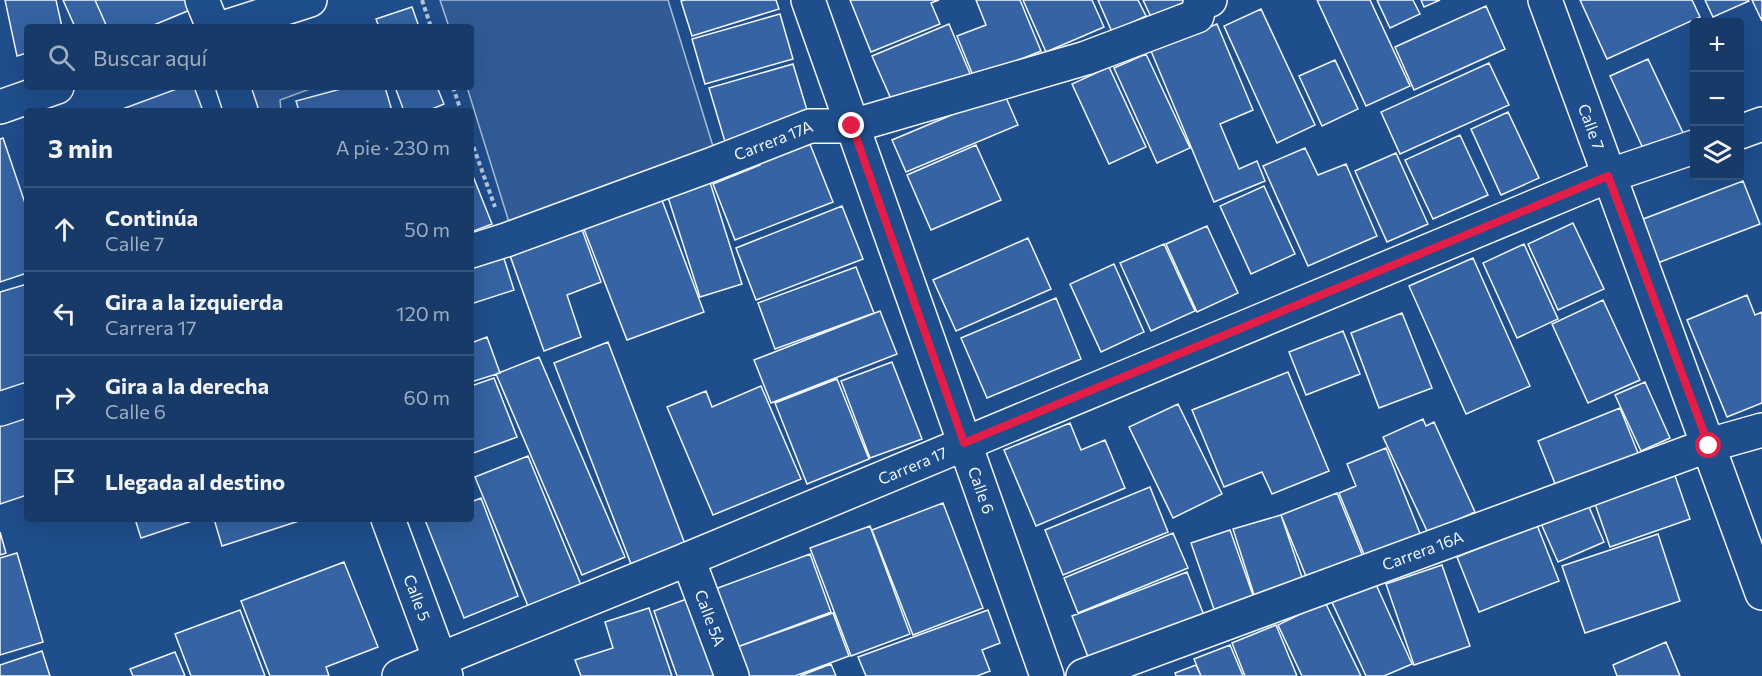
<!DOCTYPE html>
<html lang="es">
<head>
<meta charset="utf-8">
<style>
  :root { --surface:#173a69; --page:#244571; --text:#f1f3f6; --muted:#9eadc0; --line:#36547d }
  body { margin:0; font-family:Commissioner,sans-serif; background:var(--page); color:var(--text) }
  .controls { position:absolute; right:18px; top:18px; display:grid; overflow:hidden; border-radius:6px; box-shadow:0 6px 24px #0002 }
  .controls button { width:54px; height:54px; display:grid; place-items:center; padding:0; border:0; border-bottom:2px solid var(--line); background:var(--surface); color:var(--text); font:30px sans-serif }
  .stop { position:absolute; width:18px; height:18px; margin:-14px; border:4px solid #e11d48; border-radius:50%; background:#fff }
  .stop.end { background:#e11d48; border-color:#fff; box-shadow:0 2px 6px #0008 }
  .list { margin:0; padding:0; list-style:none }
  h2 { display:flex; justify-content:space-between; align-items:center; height:78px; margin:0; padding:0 24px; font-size:26px }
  h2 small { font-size:20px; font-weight:400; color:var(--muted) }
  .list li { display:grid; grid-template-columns:39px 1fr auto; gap:18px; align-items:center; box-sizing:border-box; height:84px; padding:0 24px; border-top:2px solid var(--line) }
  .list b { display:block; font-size:22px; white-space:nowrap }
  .list p { margin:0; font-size:20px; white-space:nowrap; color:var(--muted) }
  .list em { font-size:20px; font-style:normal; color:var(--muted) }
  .icon { flex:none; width:33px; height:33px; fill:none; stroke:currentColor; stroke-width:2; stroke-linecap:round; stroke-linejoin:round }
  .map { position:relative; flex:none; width:1762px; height:676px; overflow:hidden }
  .search { position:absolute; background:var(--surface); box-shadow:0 6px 24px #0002; left:24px; top:24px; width:450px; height:66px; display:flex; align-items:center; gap:15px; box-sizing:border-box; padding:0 21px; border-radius:6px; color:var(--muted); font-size:22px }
  .panel { position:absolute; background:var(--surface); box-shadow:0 6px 24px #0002; left:24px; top:108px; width:450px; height:414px; border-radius:6px }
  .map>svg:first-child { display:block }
  .green { fill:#305b95; stroke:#a8bbd7; stroke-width:1.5 }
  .building { fill:#3563a3; stroke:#f2f6ff; stroke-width:1.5 }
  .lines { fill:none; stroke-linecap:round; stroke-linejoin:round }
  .street-casing { stroke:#f2f6ff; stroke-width:36 }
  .path { stroke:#b3c4dc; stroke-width:4; stroke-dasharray:4.5 3; stroke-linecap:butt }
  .street { stroke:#1f4e8c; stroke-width:33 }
  .route { stroke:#e11d48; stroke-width:8 }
  .labels { text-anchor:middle; stroke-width:4.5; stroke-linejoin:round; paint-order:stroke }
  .street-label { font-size:16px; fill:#f2f6ff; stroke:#1f4e8c }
</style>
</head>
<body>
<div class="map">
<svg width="1762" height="676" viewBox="0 0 1762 676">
  <rect width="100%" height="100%" fill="#1f4e8c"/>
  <path class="green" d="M440,0H668L720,169L512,232L467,87H471V27H449Z
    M245,87H311L310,89L280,100L281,111H253Z"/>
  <path class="building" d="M5,0H56L62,27H27V53L17,56Z
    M63,0H95L107,27H75Z
    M95,0H185L190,10L149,27H107Z
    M685,0H776L779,9L692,36L681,1Z
    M850,0H939L931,3L940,24L871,52Z
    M976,0H1020L1041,51L974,78L957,36L986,25Z
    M1023,0H1092L1104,27L1046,52Z
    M1098,0H1138L1146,16L1112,32Z
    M1143,0H1189L1151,17Z
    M1317,0H1370L1410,86L1366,106Z
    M1377,0H1413L1420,14L1390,28Z
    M1421,0H1440L1424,7Z
    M1580,0H1692L1700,17L1607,59Z
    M1705,0H1748L1749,1L1713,17Z
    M1752,0H1762V21Z
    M1486,6L1505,49L1414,90L1395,47Z
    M412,7L419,27H379L376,19Z
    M1261,9L1315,125L1277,143L1224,26Z
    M780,14L793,59L705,84L692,39Z
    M949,24L971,76L895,108L872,56Z
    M1217,24L1253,110L1220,124L1239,169L1257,161L1265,181L1214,202L1151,51Z
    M1146,54L1190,148L1157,163L1114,68Z
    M1648,59L1685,137L1646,155L1610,76Z
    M1335,60L1358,109L1322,126L1299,76Z
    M1489,63L1509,105L1400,154L1381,112Z
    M793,64L810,120L726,145L709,88Z
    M1109,67L1146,147L1109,164L1072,84Z
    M182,87H194L203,111H117Z
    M348,87H385L392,111H299L296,101Z
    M395,87H437L444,104L427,111H404Z
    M1004,93L1018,125L906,172L892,140Z
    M1508,112L1539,178L1501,195L1471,129Z
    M806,134L833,202L735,240L713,184L760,165L756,154Z
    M1460,135L1488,195L1433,219L1405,160Z
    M3,138L27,209V273L0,282V139Z
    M976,145L1001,200L931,230L907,175Z
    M1305,148L1318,175L1346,164L1377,236L1308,266L1263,166Z
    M1396,153L1428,224L1387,242L1355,171Z
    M471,171L492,224L471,232Z
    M709,179L742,284L700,297L666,191Z
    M1743,181L1760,224L1655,264L1638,221Z
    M1264,186L1295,254L1251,274L1220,206Z
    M660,195L704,312L627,340L582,224Z
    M842,206L863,259L756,300L736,248Z
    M1573,223L1604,289L1558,310L1528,244Z
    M580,224L601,282L567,295L581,337L544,351L508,250Z
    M1207,226L1238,293L1197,312L1166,244Z
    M1028,238L1051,289L956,331L933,280Z
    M1164,244L1195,311L1151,331L1120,263Z
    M1524,244L1558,319L1517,338L1483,263Z
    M500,246L514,290L471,304V256Z
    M1473,258L1530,386L1466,414L1409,286Z
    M1114,264L1144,332L1101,352L1070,284Z
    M856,267L874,313L775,349L758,303Z
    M27,284V393L0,402V292Z
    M1747,295L1755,315L1762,312V403L1727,417L1687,320Z
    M1056,298L1081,359L987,398L961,338Z
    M1603,300L1640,380L1588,403L1552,324Z
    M880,311L897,354L771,403L754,360Z
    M1402,313L1432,388L1379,408L1351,333Z
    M1343,331L1360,374L1306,395L1289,352Z
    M487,337L500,373L471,382V343Z
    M608,342L685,544L631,564L554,363Z
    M539,357L625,557L582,575L496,374Z
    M892,362L922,439L870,458L841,381Z
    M1288,372L1329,471L1272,494L1262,472L1224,487L1192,410Z
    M494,378L517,437L471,454V386Z
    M837,379L869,459L807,484L775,403Z
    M1645,382L1670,438L1641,451L1615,395Z
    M761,386L801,479L713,515L667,407L706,391L712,407Z
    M1178,404L1222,494L1173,518L1129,427Z
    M1620,408L1642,463L1560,496L1538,441Z
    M27,416V495L0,504V425Z
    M1423,419L1426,426L1434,422L1475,512L1428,533L1383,437Z
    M1070,423L1081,450L1105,440L1125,488L1036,526L1004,450Z
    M1386,448L1423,541L1368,564L1339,493L1356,486L1347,464Z
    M528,456L581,585L528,606L475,477Z
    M1672,467L1690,519L1610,547L1592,495Z
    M1150,487L1168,532L1063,575L1045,530Z
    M1337,493L1366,564L1310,586L1281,515Z
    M481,498L518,596L464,618L425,520L471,519V502Z
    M1586,500L1604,542L1558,562L1539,519Z
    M943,503L983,608L913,635L872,530Z
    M1281,515L1305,586L1256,601L1233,529Z
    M135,519H198L141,538Z
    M214,519H305L222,546Z
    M1537,525L1559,581L1479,612L1457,557Z
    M870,526L910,634L851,656L810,548Z
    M1230,530L1255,601L1216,615L1191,543Z
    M0,532L6,553L0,555Z
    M1173,533L1188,568L1078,613L1064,578Z
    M1658,534L1680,601L1585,633L1562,566Z
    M17,553L43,642L0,655V558Z
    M810,554L831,612L729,650L707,592Z
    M344,562L378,647L326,667L329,676H270L241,601Z
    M1442,565L1470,646L1414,665L1386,584Z
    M1187,572L1207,623L1092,667L1072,616Z
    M1374,580L1412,664L1384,676H1366L1331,600Z
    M692,597L721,676H677L654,611Z
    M1325,602L1361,676H1302L1278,625Z
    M649,608L672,676H581L575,660L613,648L605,622Z
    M240,610L265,676H191L175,634Z
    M988,610L1000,643L982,650L990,671L977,676H866L858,657Z
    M833,613L849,656L795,676H738L729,650Z
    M1276,625L1297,676H1245L1232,643Z
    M1666,642L1680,676H1617L1613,665Z
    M1230,645L1243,676H1201L1194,659Z
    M42,651L50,676H0V665Z
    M175,652L185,676H133L130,669Z
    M831,664L836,676H800Z
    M1196,665L1201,676H1176L1175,673Z"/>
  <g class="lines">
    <g class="street-casing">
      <g id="street">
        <path d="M202,0L213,27"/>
        <path id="s1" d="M808,0L1047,676"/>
        <path id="s2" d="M1545,0L1762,593"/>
        <path d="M226,27L310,0"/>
        <path d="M233,87L241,111"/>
        <path d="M0,107L57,87"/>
        <path d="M1740,132L1762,124"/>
        <path id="s3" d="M471,251L506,240L713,164L810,126H852L1086,58L1197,16L1200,4L1210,0"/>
        <path d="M0,409L27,400"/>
        <path id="s4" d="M388,519L446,676"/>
        <path id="s5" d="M688,559L732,676"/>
        <path id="s6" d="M399,676L688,559L1608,176L1694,147"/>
        <path id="s7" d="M1083,676L1709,445L1762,430"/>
      </g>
    </g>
    <path class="path" d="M422,0L431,27
      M453,87L461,111
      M471,140L495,207"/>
    <use href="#street" class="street"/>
  </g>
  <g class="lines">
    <path class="route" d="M852,126L964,443L1608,176L1709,446"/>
  </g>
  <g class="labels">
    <g class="street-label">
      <text dy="6" stroke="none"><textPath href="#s2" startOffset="135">Calle 7</textPath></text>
      <text dy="6" stroke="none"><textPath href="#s3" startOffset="322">Carrera 17A</textPath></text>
      <text dy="6" stroke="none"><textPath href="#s6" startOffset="555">Carrera 17</textPath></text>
      <text dy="6" stroke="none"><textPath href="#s1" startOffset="520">Calle 6</textPath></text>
      <text dy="6" stroke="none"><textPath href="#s7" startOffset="362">Carrera 16A</textPath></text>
      <text dy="6" stroke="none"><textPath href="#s4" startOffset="84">Calle 5</textPath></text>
      <text dy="6" stroke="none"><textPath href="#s5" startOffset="63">Calle 5A</textPath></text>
    </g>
  </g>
</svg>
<div class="controls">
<button>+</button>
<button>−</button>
<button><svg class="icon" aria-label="layers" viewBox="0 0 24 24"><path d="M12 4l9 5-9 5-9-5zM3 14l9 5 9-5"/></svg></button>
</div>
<div class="stop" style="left:1709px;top:446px"></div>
<div class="stop end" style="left:852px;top:126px"></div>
<div class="search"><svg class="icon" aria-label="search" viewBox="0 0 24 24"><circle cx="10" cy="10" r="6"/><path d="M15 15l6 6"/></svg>Buscar aquí</div>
<section class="panel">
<h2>3 min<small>A pie · 230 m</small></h2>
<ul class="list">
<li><svg class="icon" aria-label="ahead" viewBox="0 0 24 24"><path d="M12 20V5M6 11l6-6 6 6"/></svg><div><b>Continúa</b><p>Calle 7</p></div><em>50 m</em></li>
<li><svg class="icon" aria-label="left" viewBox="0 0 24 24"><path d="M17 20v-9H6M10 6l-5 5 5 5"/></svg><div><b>Gira a la izquierda</b><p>Carrera 17</p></div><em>120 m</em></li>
<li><svg class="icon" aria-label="right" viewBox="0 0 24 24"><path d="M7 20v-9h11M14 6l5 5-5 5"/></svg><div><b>Gira a la derecha</b><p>Calle 6</p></div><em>60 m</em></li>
<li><svg class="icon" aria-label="arrive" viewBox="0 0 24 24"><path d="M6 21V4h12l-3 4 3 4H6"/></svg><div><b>Llegada al destino</b></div></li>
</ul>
</section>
</div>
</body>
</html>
